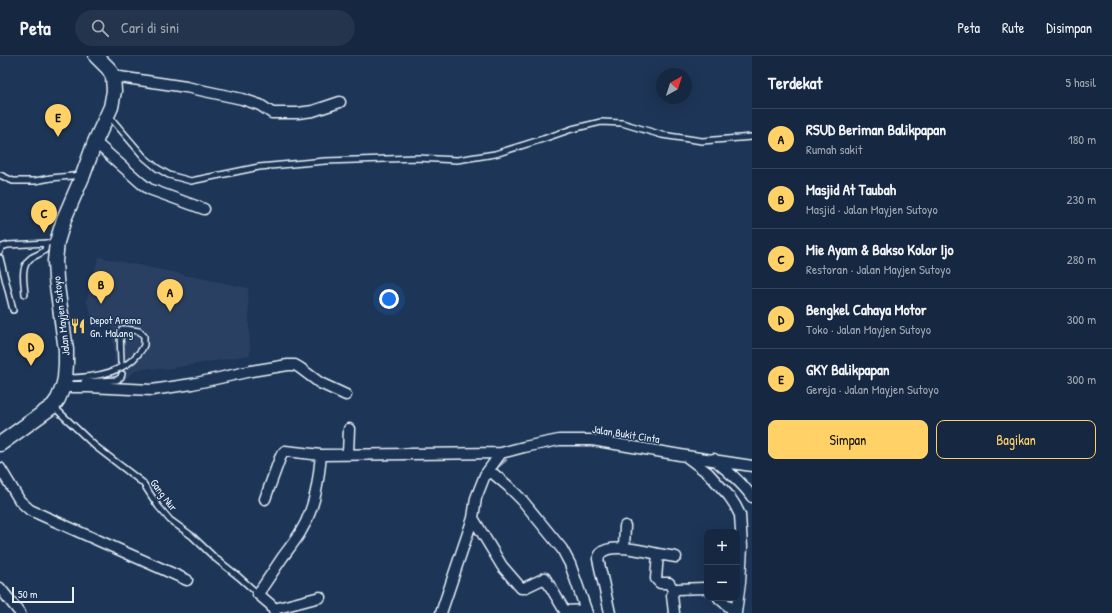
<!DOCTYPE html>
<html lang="id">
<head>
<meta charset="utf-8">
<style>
  :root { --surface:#162841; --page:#23344c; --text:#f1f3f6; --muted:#9ea6b1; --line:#35445a; --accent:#ffd166 }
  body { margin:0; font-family:"Patrick Hand",sans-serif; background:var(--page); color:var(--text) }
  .controls { position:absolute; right:12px; bottom:12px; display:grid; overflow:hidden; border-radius:8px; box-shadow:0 4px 16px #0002 }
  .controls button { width:36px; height:36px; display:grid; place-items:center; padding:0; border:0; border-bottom:1px solid var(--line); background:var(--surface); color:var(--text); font:20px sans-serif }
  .compass { position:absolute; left:656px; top:12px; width:36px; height:36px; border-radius:50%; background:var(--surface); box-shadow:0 4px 16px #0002; rotate:39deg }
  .scale { position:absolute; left:12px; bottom:10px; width:62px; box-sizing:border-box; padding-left:4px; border:2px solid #e8f1f8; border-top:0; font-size:11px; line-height:14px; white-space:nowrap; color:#e8f1f8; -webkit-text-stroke:3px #1d3557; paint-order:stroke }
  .you { position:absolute; left:389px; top:243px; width:14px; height:14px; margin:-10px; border:3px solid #fff; border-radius:50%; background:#1a73e8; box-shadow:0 0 0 6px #1a73e833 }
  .badge { display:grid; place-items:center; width:26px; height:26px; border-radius:50%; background:var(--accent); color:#111; font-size:13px; font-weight:700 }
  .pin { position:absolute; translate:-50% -33px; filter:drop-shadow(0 1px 2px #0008) }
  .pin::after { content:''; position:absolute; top:21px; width:14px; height:12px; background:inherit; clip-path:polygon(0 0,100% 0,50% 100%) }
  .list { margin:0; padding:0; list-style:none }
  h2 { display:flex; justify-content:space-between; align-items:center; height:52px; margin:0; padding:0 16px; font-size:17px }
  h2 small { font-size:13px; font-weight:400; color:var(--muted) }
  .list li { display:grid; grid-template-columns:26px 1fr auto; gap:12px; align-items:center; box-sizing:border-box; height:60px; padding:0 16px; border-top:1px solid var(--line) }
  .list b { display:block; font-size:15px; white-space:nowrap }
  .list p { margin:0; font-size:13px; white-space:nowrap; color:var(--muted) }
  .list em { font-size:13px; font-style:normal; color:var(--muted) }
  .actions { display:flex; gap:8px; padding:12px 16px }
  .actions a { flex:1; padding:9px 0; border:1px solid var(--accent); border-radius:8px; text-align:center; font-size:14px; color:var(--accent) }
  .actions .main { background:var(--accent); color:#111 }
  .icon { flex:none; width:22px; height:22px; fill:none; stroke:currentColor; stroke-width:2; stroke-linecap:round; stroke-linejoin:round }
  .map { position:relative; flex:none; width:752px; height:557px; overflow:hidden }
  header { display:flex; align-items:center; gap:24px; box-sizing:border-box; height:56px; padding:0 20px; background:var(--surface); border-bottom:1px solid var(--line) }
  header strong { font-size:19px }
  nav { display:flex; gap:22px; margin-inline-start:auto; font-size:14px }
  .search { width:280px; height:36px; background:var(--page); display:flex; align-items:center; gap:10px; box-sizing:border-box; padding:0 14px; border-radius:22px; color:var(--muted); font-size:15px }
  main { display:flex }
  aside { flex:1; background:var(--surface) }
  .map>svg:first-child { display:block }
  .built { fill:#2a4162 }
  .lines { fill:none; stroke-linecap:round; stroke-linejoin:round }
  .stream { stroke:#95a4b5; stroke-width:2.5 }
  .service-casing { stroke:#e8f1f8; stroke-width:8 }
  .minor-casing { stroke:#e8f1f8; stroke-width:13 }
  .secondary-casing { stroke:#e8f1f8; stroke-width:17 }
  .service { stroke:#1d3557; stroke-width:5 }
  .minor { stroke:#1d3557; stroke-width:10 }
  .secondary { stroke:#1d3557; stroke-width:14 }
  .labels { text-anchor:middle; stroke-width:3; stroke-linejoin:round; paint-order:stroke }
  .street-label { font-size:11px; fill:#e8f1f8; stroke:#1d3557 }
  .poi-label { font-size:11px; fill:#e8f1f8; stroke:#1d3557; text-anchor:start }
</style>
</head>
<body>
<header>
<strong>Peta</strong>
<div class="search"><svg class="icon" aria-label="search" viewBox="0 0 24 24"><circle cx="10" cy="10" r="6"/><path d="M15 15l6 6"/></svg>Cari di sini</div>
<nav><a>Peta</a><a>Rute</a><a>Disimpan</a></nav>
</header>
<main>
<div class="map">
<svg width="752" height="557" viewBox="0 0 752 557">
  <rect width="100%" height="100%" fill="#1d3557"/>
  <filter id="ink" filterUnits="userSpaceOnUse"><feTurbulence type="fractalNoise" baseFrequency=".025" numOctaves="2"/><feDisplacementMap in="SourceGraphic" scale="8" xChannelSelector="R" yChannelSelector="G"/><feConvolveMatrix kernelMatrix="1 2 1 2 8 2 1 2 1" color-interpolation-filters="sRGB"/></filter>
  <g filter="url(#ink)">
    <path class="built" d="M99,201L248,232L250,299L166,313L150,312L136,314L119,329H75V318H82L111,312L115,309L112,268L95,271L87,245L89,231Z"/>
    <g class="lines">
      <path class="stream" d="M493,415L506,404"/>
      <g class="service-casing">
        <path id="service" d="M109,60L144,101L157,112L169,119L191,125L259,111L325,105L417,102L457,104L495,98L543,83L572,73L601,66L622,67L662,79L702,85L752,81
          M0,119L13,125H35L51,122L82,119
          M0,195L2,191L8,189L48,187
          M0,202L13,254
          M25,238C24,226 20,210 31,202C36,199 41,198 45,194L46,187
          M65,322C90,322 123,318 139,297C141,295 143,292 144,289C144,286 144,283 144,280L139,275L125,273H122L120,276L121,306
          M84,326L117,324L121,321L122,318
          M54,351L95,390L143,427L158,450L170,464L192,480L215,502L239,521L258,538"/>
      </g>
      <g class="minor-casing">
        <path id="minor" d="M113,20L186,31L242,43L260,49L272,57H298L313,55L340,46
          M95,86L141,127L149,133L204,153
          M63,331H89L152,334L192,328L251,315L288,309H295L300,312L320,327L346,339
          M348,398L349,373
          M687,401L708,417L729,440L735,449L740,459L742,491L740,526L736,557
          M714,403C727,415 742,426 752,441
          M0,412L20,445L30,454L187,524
          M489,414L508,430L522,444L562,493L570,508L586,554
          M265,443L280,402L282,398L285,395L321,399L501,397
          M473,462L502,510L521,532H524L545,522L563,552L565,555L586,554L587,557
          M624,492L625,470
          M658,498L676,501
          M0,532L20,557
          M719,542L735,556
          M274,553L320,541
          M275,557L271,549L258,538C266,526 274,514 282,502C293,487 304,474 310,456C317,438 319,418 321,399
          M441,557L473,462L476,442L485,419L501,397L524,391L559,384H592L686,400L752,410
          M610,557L598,503C599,501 600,498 601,497C611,487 645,495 658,498L656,523L660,527H669L674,535
          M674,557L672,539L674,535L677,533L704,532L707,533"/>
      </g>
      <g class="secondary-casing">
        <path id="secondary" d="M0,388L53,350L58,343L63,331L65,322L66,308V294L56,223L55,205L57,186L64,163L83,119L95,86L111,51L114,35L113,20L108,12L96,0"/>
      </g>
      <use href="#service" class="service"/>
      <use href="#minor" class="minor"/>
      <use href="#secondary" class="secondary"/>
    </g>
  </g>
  <defs>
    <g id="restaurant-bare" transform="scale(1.2)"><path d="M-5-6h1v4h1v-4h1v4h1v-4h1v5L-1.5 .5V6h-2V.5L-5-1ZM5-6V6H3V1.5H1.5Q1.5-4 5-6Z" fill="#ffd166" stroke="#1d3557" stroke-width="2.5" paint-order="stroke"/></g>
  </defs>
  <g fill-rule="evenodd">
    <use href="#restaurant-bare" x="78" y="270"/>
  </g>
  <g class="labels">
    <g class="street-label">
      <text transform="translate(61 260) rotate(-97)" y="4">Jalan Mayjen Sutoyo</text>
      <text transform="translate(626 378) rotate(9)" y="4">Jalan Bukit Cinta</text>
      <text transform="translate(164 439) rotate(53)" y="4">Gang Nur</text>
    </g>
    <g class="poi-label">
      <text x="90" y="268">Depot Arema<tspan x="90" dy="13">Gn. Malang</tspan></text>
    </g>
  </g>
</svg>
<div class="controls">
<button>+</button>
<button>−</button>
</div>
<svg class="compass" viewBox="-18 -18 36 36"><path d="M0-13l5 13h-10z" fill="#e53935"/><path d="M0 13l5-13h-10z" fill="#9ea6b1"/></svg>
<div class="scale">50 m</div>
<div class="you"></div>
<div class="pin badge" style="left:170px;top:256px">A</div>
<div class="pin badge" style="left:101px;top:248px">B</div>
<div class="pin badge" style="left:44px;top:177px">C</div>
<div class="pin badge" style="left:31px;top:310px">D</div>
<div class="pin badge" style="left:58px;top:81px">E</div>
</div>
<aside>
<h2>Terdekat<small>5 hasil</small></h2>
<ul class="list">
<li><span class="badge">A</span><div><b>RSUD Beriman Balikpapan</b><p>Rumah sakit</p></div><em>180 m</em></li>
<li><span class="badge">B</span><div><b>Masjid At Taubah</b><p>Masjid · Jalan Mayjen Sutoyo</p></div><em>230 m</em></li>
<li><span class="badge">C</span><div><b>Mie Ayam &amp; Bakso Kolor Ijo</b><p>Restoran · Jalan Mayjen Sutoyo</p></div><em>280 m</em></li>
<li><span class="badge">D</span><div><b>Bengkel Cahaya Motor</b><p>Toko · Jalan Mayjen Sutoyo</p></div><em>300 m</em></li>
<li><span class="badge">E</span><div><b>GKY Balikpapan</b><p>Gereja · Jalan Mayjen Sutoyo</p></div><em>300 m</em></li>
</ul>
<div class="actions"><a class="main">Simpan</a><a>Bagikan</a></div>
</aside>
</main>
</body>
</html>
